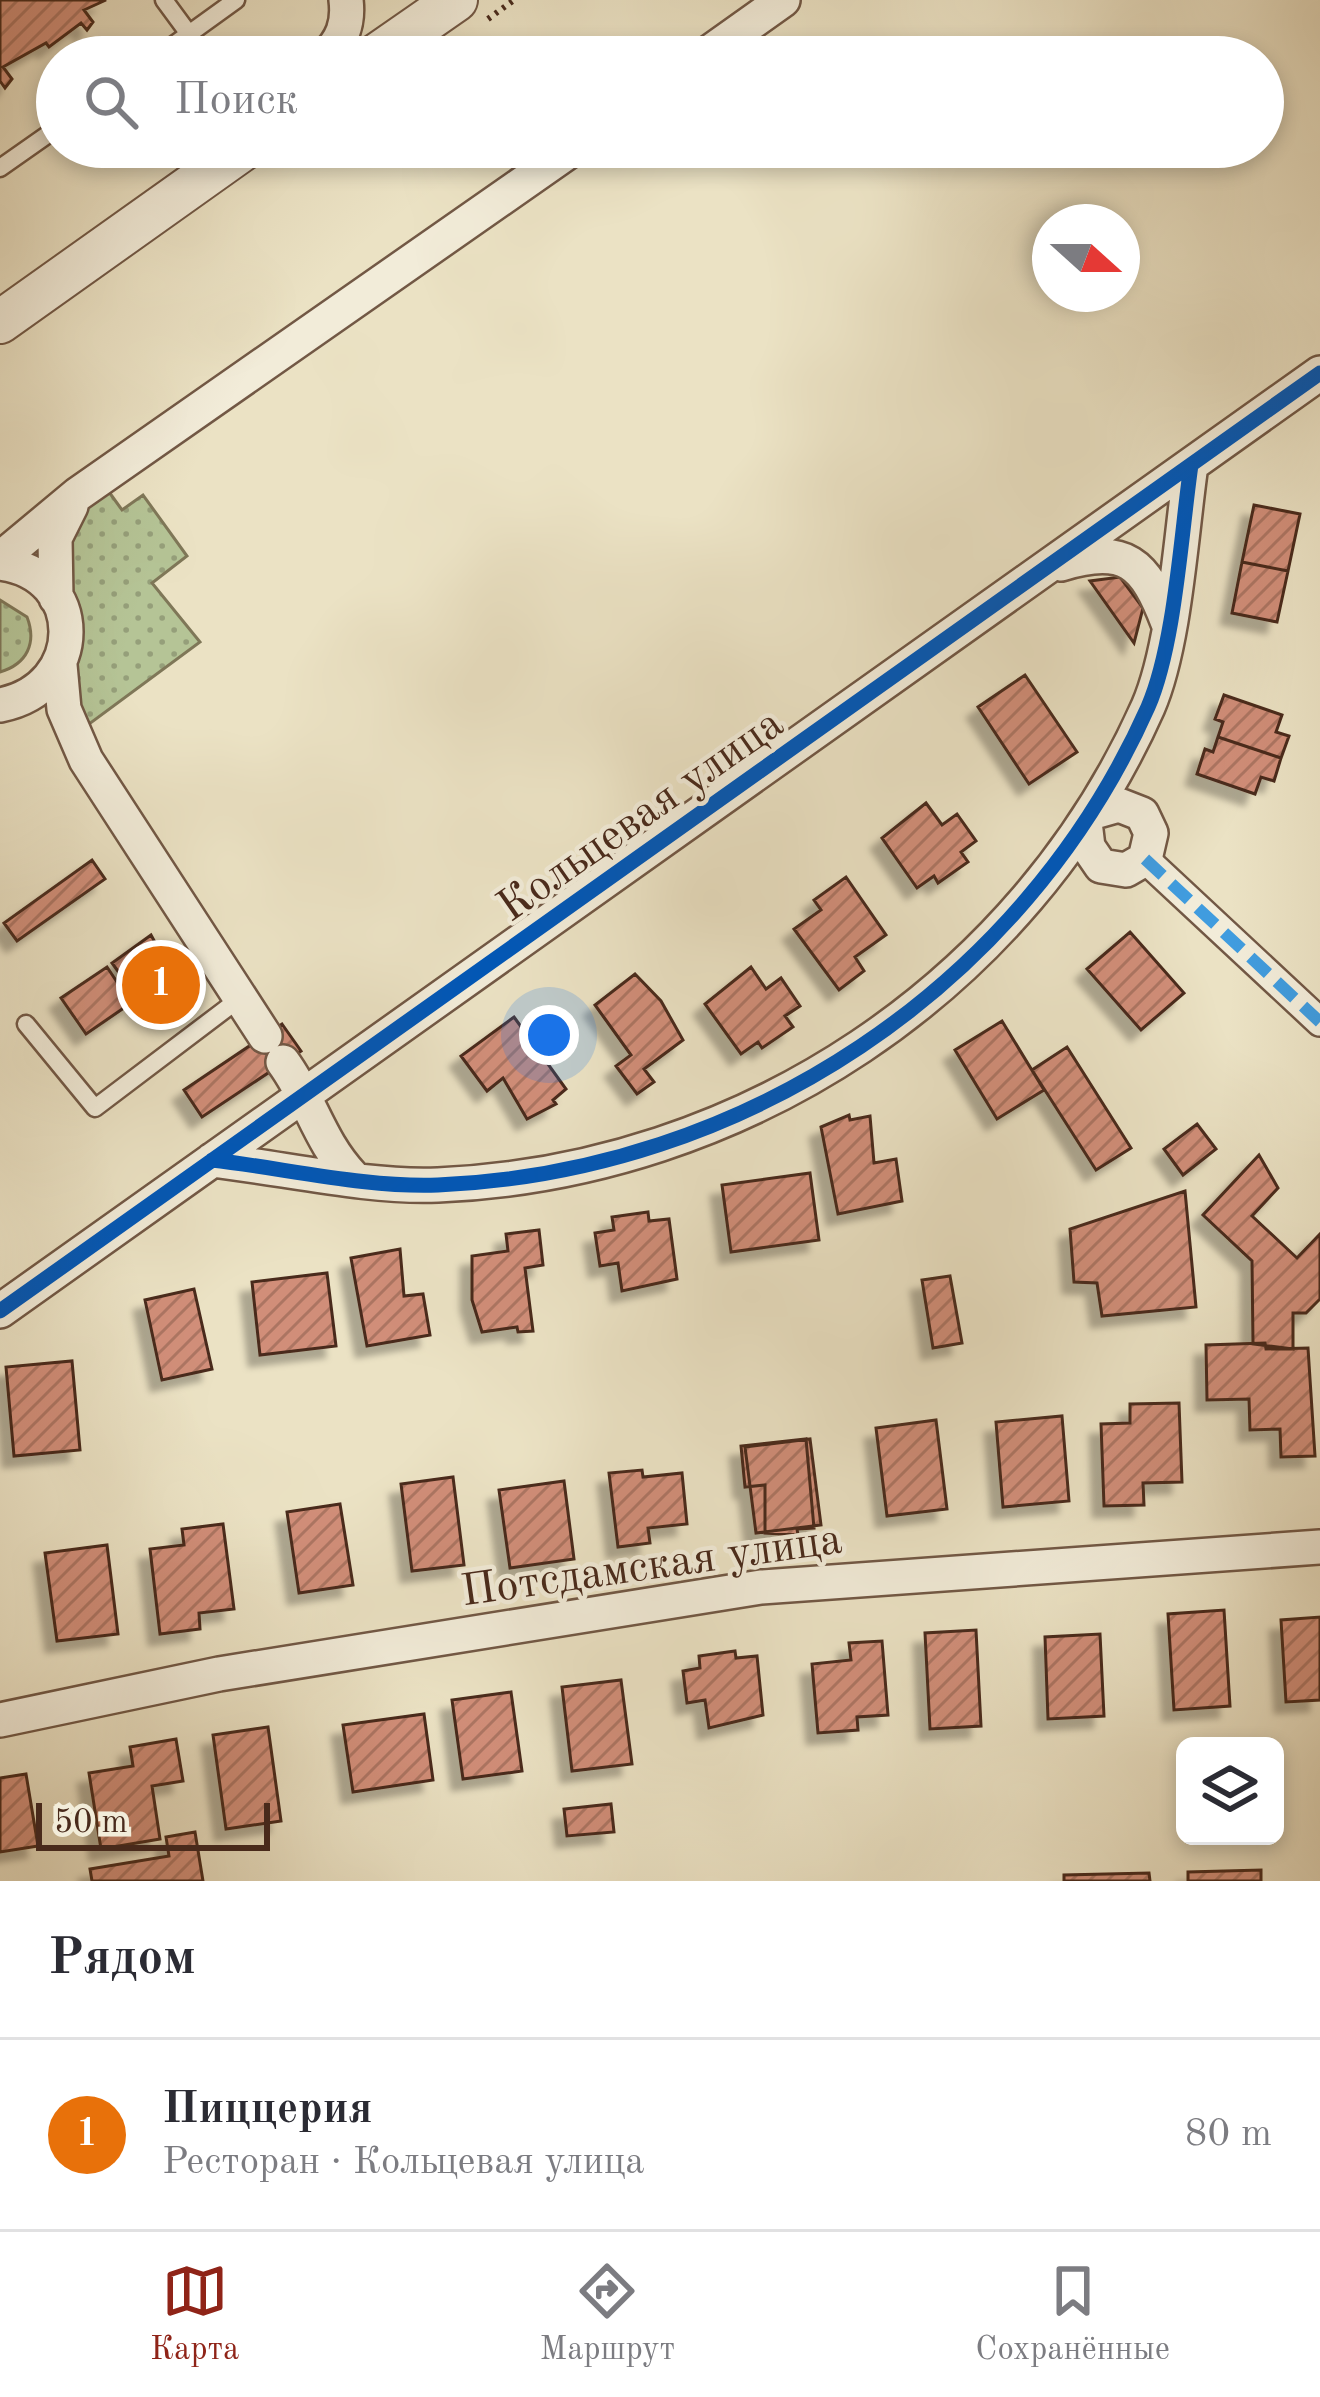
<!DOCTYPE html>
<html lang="ru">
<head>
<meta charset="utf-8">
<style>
  :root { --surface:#fff; --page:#f2f2f3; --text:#2b2b33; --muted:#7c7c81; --line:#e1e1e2; --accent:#8f2418 }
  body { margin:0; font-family:"Old Standard TT",serif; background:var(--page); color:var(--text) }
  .controls { position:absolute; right:36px; bottom:36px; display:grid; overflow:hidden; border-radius:18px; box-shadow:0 6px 18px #0003 }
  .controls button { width:108px; height:108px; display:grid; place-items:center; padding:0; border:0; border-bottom:3px solid var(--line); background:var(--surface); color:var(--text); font:60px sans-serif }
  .compass { position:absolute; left:1032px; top:204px; width:108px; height:108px; border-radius:50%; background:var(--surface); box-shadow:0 6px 18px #0003; rotate:111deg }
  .scale { position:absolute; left:36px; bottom:30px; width:234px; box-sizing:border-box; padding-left:12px; border:6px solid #492a1b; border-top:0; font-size:33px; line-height:42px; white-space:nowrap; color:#492a1b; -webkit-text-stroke:9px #f2ecd9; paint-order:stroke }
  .you { position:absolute; left:549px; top:1035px; width:42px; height:42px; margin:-30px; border:9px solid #fff; border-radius:50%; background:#1a73e8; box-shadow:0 0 0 18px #1a73e833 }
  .badge { display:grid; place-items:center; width:78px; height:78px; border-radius:50%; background:var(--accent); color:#fff; font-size:39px; font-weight:700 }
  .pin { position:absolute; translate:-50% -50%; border:6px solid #fff; box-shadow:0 3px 12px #0006 }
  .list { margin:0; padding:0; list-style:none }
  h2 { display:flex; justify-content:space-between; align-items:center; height:156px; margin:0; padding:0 48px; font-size:51px }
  h2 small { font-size:39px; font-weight:400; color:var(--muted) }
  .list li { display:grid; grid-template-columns:78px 1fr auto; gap:36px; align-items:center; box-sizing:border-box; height:192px; padding:0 48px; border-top:3px solid var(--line) }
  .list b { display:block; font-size:45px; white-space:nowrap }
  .list p { margin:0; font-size:39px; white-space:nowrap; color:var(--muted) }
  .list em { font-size:39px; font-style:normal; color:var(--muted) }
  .icon { flex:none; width:66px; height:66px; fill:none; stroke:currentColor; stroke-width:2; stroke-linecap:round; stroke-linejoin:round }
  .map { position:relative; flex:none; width:1320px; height:1881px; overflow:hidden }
  .search { position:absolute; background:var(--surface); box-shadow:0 6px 18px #0003; left:36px; right:36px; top:36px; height:132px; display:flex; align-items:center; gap:30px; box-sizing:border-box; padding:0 42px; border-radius:66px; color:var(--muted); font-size:45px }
  .sheet { height:348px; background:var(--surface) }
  nav { display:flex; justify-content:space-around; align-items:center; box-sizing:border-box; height:168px; border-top:3px solid var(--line); background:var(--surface); font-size:33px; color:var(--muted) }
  nav a { display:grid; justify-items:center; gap:6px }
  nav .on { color:var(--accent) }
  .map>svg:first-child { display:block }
  .grass { fill:url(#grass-dots); stroke:#7f7758; stroke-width:3 }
  .building { fill:url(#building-hatch); stroke:#492a1b; stroke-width:3; filter:url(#shadow) }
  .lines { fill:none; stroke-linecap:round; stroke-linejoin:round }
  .service-casing { stroke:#725845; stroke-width:21 }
  .pedestrian-casing { stroke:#725845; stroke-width:32 }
  .minor-casing { stroke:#725845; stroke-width:38 }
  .tertiary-casing { stroke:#725845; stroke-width:46 }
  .path { stroke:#492a1b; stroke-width:6; stroke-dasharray:3 6; stroke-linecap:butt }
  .service { stroke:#f2ecd9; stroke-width:16 }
  .pedestrian { stroke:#f2ecd9; stroke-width:27 }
  .minor { stroke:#f2ecd9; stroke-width:33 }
  .tertiary { stroke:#f2ecd9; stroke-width:42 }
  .quiet { stroke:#409cdf; stroke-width:12; stroke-dasharray:24 12; stroke-linecap:butt }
  .cycleway-casing { stroke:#f2ecd9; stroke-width:22 }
  .cycleway { stroke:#0057b8; stroke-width:15 }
  .labels { text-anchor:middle; stroke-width:9; stroke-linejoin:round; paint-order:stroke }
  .street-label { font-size:45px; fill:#492a1b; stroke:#f2ecd9 }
</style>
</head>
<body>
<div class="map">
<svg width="1320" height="1881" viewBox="0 0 1320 1881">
  <defs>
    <pattern id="grass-dots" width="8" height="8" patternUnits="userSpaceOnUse" patternTransform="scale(3)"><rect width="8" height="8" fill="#b5c496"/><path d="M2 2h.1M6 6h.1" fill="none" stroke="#959f7a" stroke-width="1.8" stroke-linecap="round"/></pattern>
    <pattern id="building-hatch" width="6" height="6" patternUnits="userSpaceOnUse" patternTransform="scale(3)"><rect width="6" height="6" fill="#d18e79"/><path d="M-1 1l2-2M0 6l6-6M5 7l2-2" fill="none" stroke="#ac7462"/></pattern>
    <filter id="shadow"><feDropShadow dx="-11" dy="11" stdDeviation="3" flood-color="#0004"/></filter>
  </defs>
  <rect width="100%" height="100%" fill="#ebe2c4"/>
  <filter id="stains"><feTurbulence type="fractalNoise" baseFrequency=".00167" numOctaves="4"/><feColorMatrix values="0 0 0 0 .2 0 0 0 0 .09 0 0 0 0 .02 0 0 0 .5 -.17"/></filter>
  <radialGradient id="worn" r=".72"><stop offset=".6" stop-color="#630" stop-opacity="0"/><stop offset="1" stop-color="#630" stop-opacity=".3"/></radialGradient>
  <path class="grass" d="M109,492L122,510L143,495L187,556L152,583L200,642L77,733L69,693L80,637L60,576L66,519Z
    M0,600L27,617C37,643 27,664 0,672Z"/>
  <path class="building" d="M0,0H106L84,10L93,22L87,30L81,23L49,47L46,43L3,67L12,79L5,88L0,81Z
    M1254,505L1300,514L1288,571L1242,562Z
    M1242,562L1288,571L1277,622L1232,613Z
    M1120,577L1143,608L1134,643L1090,581Z
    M1025,675L1077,752L1029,784L978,707Z
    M1224,695L1282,715L1276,732L1289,736L1281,758L1218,737L1223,722L1215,719Z
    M1218,737L1281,758L1274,781L1261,777L1255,794L1197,774L1205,749L1213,752Z
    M926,803L942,825L957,814L976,841L961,852L968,862L938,883L934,876L917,888L882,838Z
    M92,860L105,879L17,941L4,923Z
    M846,877L886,935L855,957L864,971L839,990L794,929L821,910L814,900Z
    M1130,932L1184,993L1141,1030L1087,969Z
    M151,935L179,986L158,1001L143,979L130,988L112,963Z
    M107,967L131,1003L86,1034L61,998Z
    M751,967L766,989L781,978L800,1006L785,1016L793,1027L762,1048L758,1042L741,1054L705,1004Z
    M635,974L661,1001L683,1040L644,1069L654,1082L637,1094L616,1066L631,1055L595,1005Z
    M514,1017L566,1089L553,1100L556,1104L527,1119L503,1078L487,1091L461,1056Z
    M1002,1021L1044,1090L997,1119L955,1050Z
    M282,1024L301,1051L202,1117L184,1090Z
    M1067,1047L1131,1148L1096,1170L1032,1070Z
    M849,1115L850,1120L870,1116L874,1163L896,1159L902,1201L838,1214L821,1127Z
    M1197,1124L1216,1149L1183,1175L1164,1149Z
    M1259,1155L1278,1188L1252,1216L1297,1258L1320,1234V1299L1306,1313H1293V1349L1253,1344L1252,1261L1203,1215Z
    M810,1173L819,1240L731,1252L722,1185Z
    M1185,1191L1196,1307L1102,1316L1097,1283L1074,1282L1070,1229Z
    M648,1212L649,1221L669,1219L677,1279L622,1291L618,1263L600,1266L595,1233L614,1230L612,1217Z
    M539,1230L543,1265L525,1268L533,1331L518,1332L517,1327L482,1332L472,1300V1256L508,1251L506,1234Z
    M400,1249L404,1296L423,1294L430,1335L367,1346L351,1258Z
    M327,1273L336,1346L260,1355L252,1282Z
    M950,1276L962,1343L933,1348L922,1280Z
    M194,1289L212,1369L162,1380L145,1300Z
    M1265,1343L1266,1349L1308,1348L1315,1456L1281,1457L1280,1429L1250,1430L1249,1399L1207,1400L1206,1345Z
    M72,1361L80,1450L14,1456L6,1367Z
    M1179,1403L1182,1482L1143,1483L1144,1505L1104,1506L1101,1424L1130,1423V1404Z
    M1062,1416L1069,1501L1003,1507L996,1422Z
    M936,1420L947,1509L887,1516L876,1428Z
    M806,1439L814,1528L797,1529L798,1535L765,1533V1485L745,1487L741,1446Z
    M810,1439L821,1525L756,1533L745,1447Z
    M642,1470L643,1477L682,1473L687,1524L648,1528L650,1543L618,1547L609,1473Z
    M453,1477L464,1565L412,1571L401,1484Z
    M564,1481L574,1559L510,1568L499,1490Z
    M340,1504L353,1585L299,1593L287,1512Z
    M223,1524L234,1609L199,1613L200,1629L160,1634L150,1549L184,1545L182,1529Z
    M107,1545L118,1634L57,1641L45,1553Z
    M1224,1610L1230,1706L1174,1710L1168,1614Z
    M1320,1617V1700L1286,1702L1281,1620Z
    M976,1630L981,1726L930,1729L925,1633Z
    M1100,1634L1104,1716L1048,1719L1045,1637Z
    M882,1641L888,1715L857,1717L858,1730L818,1733L812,1664L851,1660L849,1643Z
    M735,1651L736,1658L757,1656L763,1715L709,1728L705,1700L687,1703L683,1671L700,1668L699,1656Z
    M621,1680L632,1764L572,1771L562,1687Z
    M511,1692L522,1771L463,1779L452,1700Z
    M424,1714L433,1780L353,1792L343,1725Z
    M268,1727L281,1821L226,1829L213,1735Z
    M176,1739L183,1781L152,1786L160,1839L101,1849L89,1773L133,1766L130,1747Z
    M26,1774L38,1846L0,1852V1778Z
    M611,1804L614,1832L567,1836L564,1809Z
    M195,1832L203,1881H92L90,1869L169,1856L166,1837Z
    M1261,1870V1881H1188V1872Z
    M1149,1873L1150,1881H1064V1875Z"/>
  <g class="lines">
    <g class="service-casing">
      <path id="service" d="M164,0L189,34
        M157,57L236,0
        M0,168L57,128
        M26,1024L95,1108L239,999"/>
    </g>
    <g class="pedestrian-casing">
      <path id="pedestrian" d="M1145,859L1320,1022"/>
    </g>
    <g class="minor-casing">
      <path id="minor" d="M325,57C342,41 349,24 346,0
        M703,57L783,0
        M0,559L78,494L575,147
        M0,563C88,574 88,688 0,705
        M1061,564C1126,544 1145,563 1168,623
        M56,598L55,538L71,506
        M60,665L64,709L86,760L265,1036
        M1085,822L1088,847L1101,866L1126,870L1145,859L1151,833L1142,814L1119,805L1091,813
        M283,1062C311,1100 319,1141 352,1176
        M212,1160C283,1168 368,1188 438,1185C743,1172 1023,988 1148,707C1175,645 1181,534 1191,465
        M0,1311L1320,373
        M0,1720L219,1674L761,1587L1320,1547"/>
    </g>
    <g class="tertiary-casing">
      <path id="tertiary" d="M374,57L456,0
        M0,322L246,147"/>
    </g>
    <path class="path" d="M488,19L514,0
      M258,57L264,52L268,57
      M329,147L341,165L369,147"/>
    <use href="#service" class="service"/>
    <use href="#pedestrian" class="pedestrian"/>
    <use href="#minor" class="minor"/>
    <use href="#tertiary" class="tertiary"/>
    <path class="quiet" d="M1145,859L1320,1022"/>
    <g class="cycleway-casing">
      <path id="cycleway" d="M212,1160C283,1168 368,1188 438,1185C743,1172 1023,988 1148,707C1175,645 1181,534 1191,465
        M0,1311L1320,373"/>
    </g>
    <use href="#cycleway" class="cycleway"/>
  </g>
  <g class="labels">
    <g class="street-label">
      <text transform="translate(639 813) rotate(-35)" y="16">Кольцевая улица</text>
      <text transform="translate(651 1563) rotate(-8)" y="16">Потсдамская улица</text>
    </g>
  </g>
  <rect width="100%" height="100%" filter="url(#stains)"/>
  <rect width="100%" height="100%" fill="url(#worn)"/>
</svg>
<div class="controls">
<button><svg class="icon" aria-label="layers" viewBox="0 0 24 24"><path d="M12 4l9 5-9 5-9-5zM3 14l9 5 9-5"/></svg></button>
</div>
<svg class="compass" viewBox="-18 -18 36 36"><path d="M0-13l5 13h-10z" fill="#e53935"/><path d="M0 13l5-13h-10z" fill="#7c7c81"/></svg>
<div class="scale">50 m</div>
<div class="you"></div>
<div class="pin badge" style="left:161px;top:985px;background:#e8710a">1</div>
<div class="search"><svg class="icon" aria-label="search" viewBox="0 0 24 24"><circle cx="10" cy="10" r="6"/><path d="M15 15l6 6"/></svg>Поиск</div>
</div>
<section class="sheet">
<h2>Рядом<small></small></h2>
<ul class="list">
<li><span class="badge" style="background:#e8710a">1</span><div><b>Пиццерия</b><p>Ресторан · Кольцевая улица</p></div><em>80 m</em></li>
</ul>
</section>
<nav>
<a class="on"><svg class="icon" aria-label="map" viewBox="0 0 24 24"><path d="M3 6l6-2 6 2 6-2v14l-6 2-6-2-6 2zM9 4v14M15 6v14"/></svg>Карта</a>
<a><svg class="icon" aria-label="directions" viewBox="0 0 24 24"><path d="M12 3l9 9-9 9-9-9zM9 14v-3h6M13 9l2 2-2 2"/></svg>Маршрут</a>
<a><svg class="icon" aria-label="saved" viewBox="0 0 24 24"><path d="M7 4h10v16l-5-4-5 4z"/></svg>Сохранённые</a>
</nav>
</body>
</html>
